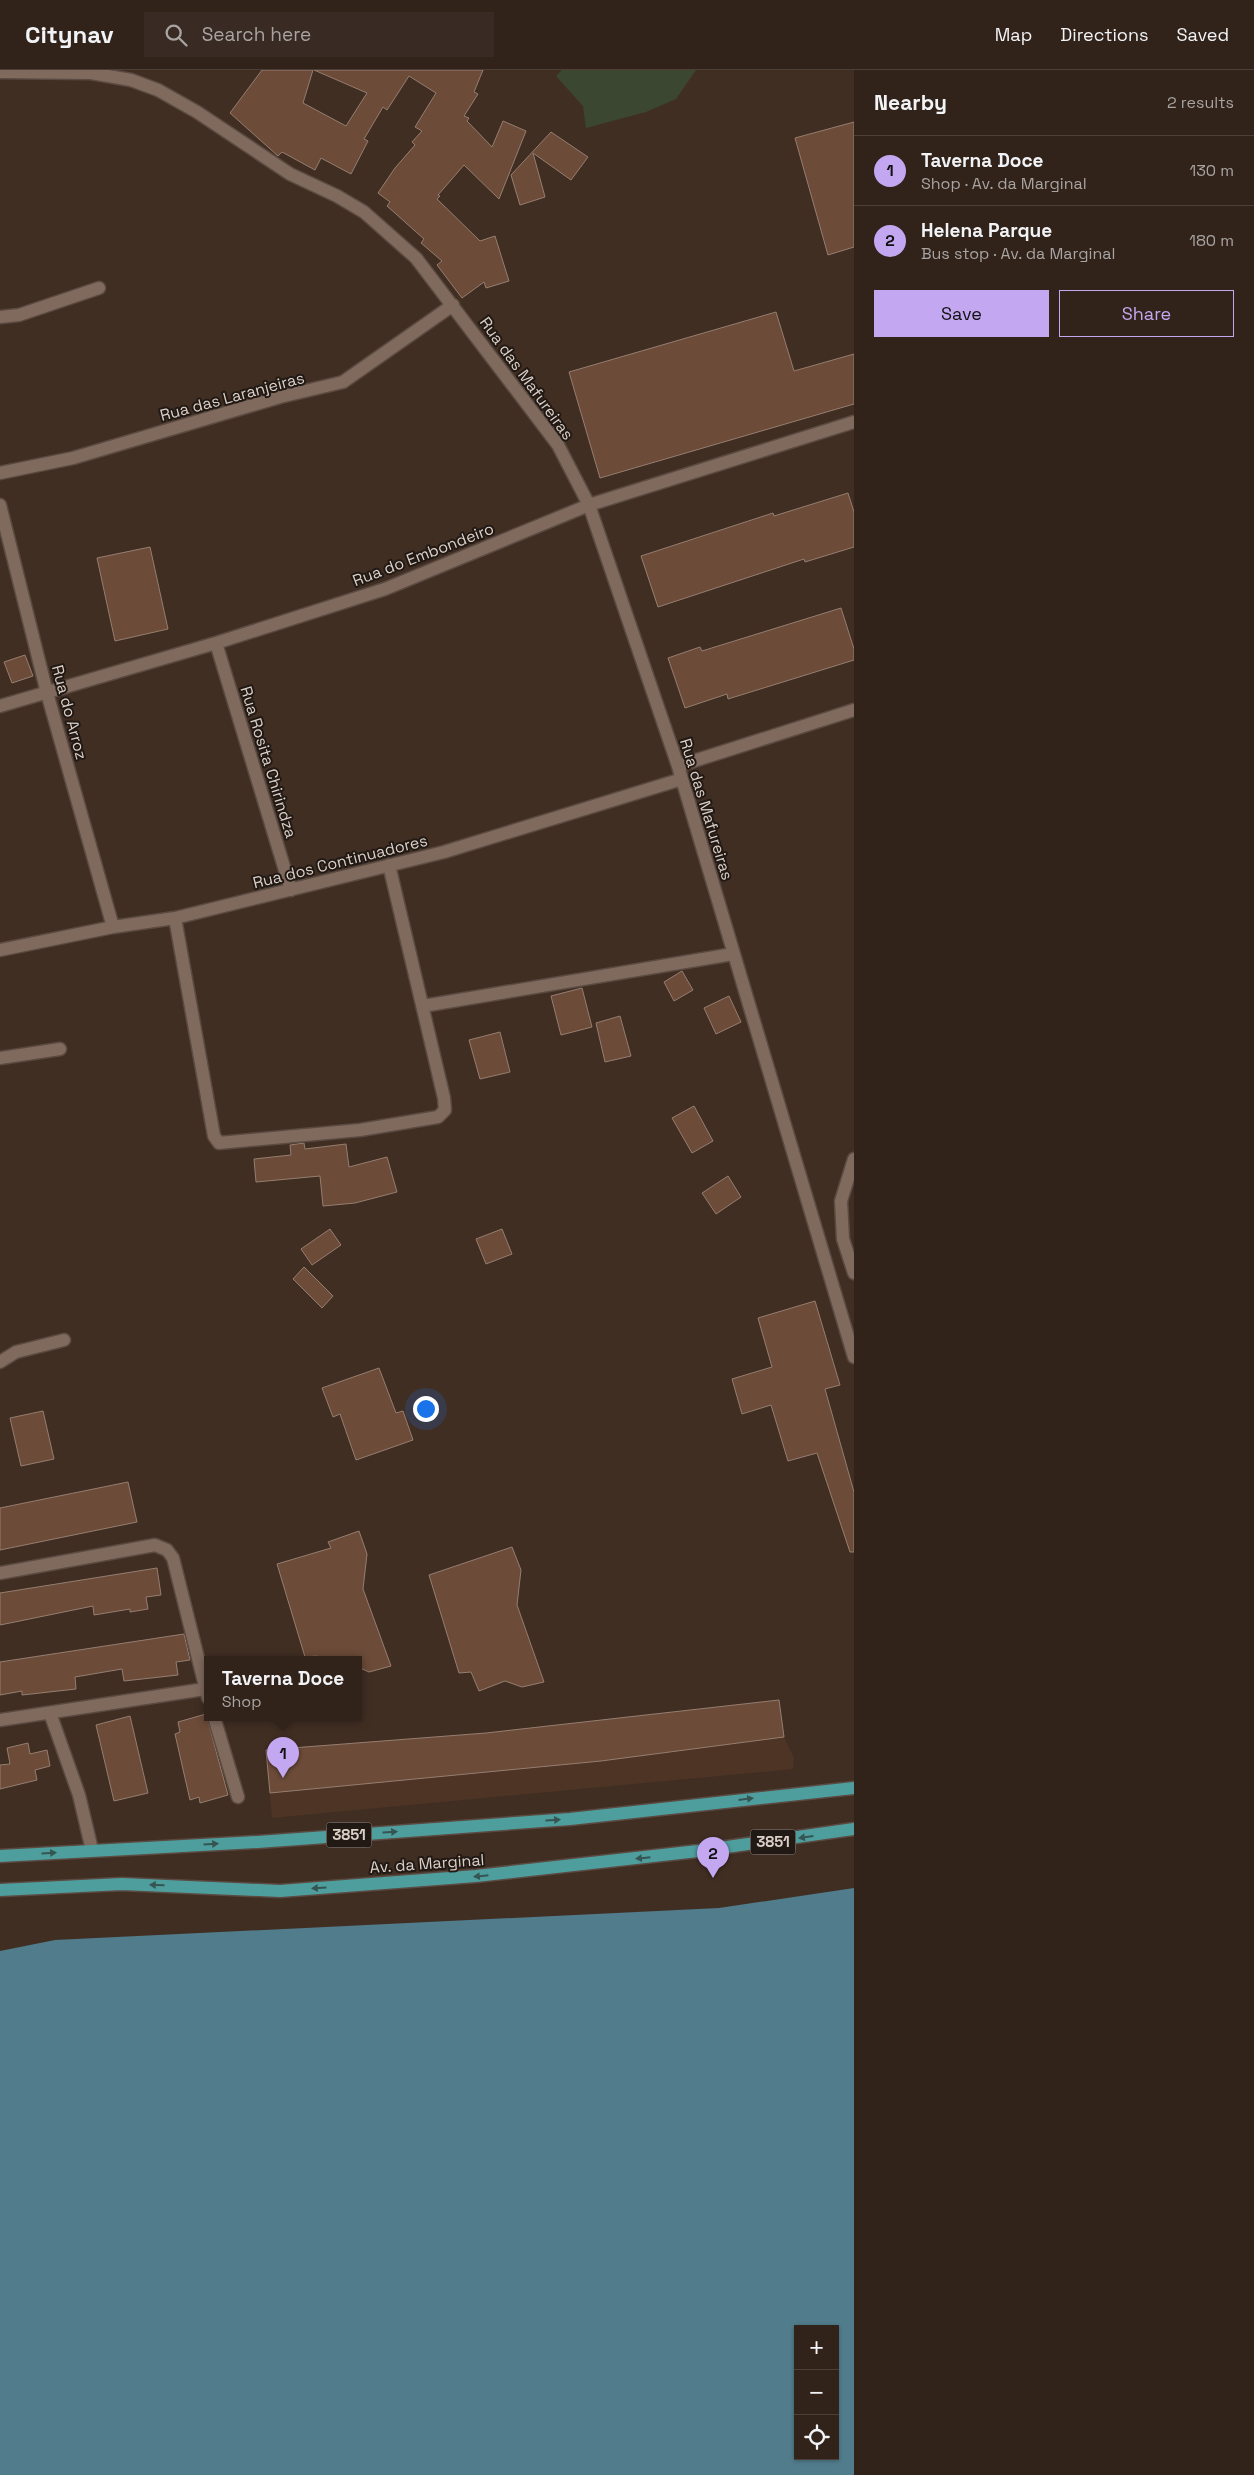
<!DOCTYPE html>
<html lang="en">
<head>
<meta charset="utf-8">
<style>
  :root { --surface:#31221a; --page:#392a23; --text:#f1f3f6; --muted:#a8a4a2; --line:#4c3f39; --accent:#c4a7f1 }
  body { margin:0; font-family:"Space Grotesk",sans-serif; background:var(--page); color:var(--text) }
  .controls { position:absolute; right:15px; bottom:15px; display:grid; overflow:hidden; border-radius:0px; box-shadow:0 1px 4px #0004 }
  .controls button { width:45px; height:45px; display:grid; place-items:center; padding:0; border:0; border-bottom:1px solid var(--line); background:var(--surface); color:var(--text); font:25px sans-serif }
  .you { position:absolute; left:425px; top:1338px; width:18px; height:18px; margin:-12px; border:4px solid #fff; border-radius:50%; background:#1a73e8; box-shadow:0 0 0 8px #1a73e833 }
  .badge { display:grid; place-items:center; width:32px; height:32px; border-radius:50%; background:var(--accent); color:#111; font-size:16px; font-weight:700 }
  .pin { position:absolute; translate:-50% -41px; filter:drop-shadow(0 1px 2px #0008) }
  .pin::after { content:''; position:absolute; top:26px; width:18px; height:15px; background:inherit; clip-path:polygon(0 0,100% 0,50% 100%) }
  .popup { position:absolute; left:204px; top:1586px; width:158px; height:65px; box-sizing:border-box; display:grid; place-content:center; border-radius:0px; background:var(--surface); filter:drop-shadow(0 1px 4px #0005); font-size:16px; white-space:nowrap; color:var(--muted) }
  .popup b { font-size:19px; color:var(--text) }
  .popup::after { content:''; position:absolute; left:50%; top:100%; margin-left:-10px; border:10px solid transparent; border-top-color:var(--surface) }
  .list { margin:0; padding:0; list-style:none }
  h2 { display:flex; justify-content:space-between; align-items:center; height:65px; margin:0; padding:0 20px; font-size:21px }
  h2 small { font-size:16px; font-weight:400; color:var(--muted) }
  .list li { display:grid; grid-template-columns:32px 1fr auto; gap:15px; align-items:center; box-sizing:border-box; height:70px; padding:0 20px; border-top:1px solid var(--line) }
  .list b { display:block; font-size:19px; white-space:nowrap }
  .list p { margin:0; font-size:16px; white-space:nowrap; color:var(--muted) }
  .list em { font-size:16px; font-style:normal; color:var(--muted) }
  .actions { display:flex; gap:10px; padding:15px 20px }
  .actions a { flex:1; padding:11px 0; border:1px solid var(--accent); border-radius:0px; text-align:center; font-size:18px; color:var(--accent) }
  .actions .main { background:var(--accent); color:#111 }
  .icon { flex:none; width:28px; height:28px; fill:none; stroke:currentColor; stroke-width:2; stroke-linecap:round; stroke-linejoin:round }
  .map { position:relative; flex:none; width:854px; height:2405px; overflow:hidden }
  header { display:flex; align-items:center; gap:30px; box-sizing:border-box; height:70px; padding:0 25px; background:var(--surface); border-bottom:1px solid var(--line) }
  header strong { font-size:24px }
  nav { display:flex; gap:28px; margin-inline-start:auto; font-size:18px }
  .search { width:350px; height:45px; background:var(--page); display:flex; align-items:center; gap:12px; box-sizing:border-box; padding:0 18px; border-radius:0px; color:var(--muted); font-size:19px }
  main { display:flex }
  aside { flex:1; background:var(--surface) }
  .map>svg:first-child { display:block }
  .built { fill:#4d3425 }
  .green { fill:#3b4730 }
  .water { fill:#517c8c; fill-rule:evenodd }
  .building { fill:#6c4b38; stroke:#957e71 }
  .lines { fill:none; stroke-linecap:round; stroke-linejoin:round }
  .minor-casing { stroke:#5a4a41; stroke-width:15 }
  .major-casing { stroke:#5a4a41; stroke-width:15 }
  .minor { stroke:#806a5e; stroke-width:12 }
  .major { stroke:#4e9e9e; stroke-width:12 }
  .oneway { fill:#355552 }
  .labels { text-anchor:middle; stroke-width:4; stroke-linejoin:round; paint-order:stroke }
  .shield { fill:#211914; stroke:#a49892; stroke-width:1 }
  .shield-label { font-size:15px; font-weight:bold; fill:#dccfc8 }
  .street-label { font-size:16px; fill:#dccfc8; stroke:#211914 }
</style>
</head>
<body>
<header>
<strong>Citynav</strong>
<div class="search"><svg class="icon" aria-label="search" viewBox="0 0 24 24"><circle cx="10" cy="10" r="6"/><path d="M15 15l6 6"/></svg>Search here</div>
<nav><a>Map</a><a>Directions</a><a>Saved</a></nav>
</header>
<main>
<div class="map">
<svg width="854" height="2405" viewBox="0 0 854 2405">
  <rect width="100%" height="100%" fill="#412e23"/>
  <path class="built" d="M779,1630L784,1667L794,1688L793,1699L272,1748L266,1680L486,1663Z"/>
  <path class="green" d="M562,0H696L676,29L646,42L586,58L583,36L556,6Z"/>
  <path class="water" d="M854,1818V2405H0V1881L55,1870L719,1838ZM798,2259H835V2386H798Z"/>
  <path class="building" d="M262,0H313L303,33L346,56L367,23L314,0H483L474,22L478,24L464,46L469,48L467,51L492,77L503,51L526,61L499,129L464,95L438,125L440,126L437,129L480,171L495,166L509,211L486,218L484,212L462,228L437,195L442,191L421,173L424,169L387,136L390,132L378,123L395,98L415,75L412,72L422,61L415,57L436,23L409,6L387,40L383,37L364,69L368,71L351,104L321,88L315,100L282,82L278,86L230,43Z
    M854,52V177L828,185L795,68Z
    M551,62L588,87L571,110L533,83L545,127L520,135L511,105Z
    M776,242L794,301L854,284V334L600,408L569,302Z
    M848,423L854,442V477L805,492L804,489L658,537L641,486L773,443L774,446Z
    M150,477L168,559L115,571L97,488Z
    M841,538L854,579V590L728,629L727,624L685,638L668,588L700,577L702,581Z
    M25,585L33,606L12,613L4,592Z
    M682,901L693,920L674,931L664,912Z
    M582,918L592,957L561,965L551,926Z
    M729,926L741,952L716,964L704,938Z
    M620,946L631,986L605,992L596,953Z
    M500,962L510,1002L480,1009L469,970Z
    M694,1036L713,1071L692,1083L672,1048Z
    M304,1073L305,1079L346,1074L349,1097L387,1087L397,1122L355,1133L323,1136L320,1106L256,1112L254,1089L291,1085L290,1075Z
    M728,1106L741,1127L716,1144L702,1123Z
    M330,1159L341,1175L312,1195L301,1179Z
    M502,1159L512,1184L486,1194L476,1169Z
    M304,1197L333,1226L322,1238L293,1209Z
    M815,1231L840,1315L825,1319L854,1422V1482H850L817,1383L788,1391L771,1335L742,1344L732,1309L772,1297L758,1248Z
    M379,1298L396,1343L403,1341L413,1370L356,1390L340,1344L333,1347L322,1318Z
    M43,1341L54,1389L21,1396L10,1348Z
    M128,1412L137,1452L0,1480V1438Z
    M359,1461L367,1484L363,1519L391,1596L369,1602L358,1597V1589H319L317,1586L305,1587L277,1494L331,1478L328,1472Z
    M512,1477L521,1500L517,1535L544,1612L522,1617L505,1611L479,1621L471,1602L459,1603L429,1505Z
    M157,1498L161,1525L146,1527L148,1539L130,1542V1539L94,1545L93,1536L0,1555V1523Z
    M184,1564L190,1590L176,1592L178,1605L124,1611L122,1599L75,1607L76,1619L22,1625V1621L0,1625V1592Z
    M779,1630L784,1667L601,1691L270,1723L266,1680L486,1663Z
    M206,1644L228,1725L200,1733L199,1727L190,1730L175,1664L180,1662L178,1652Z
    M130,1646L148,1723L114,1731L96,1655Z
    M28,1673L30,1684L47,1680L50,1696L35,1700L37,1710L0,1719V1695L10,1694L7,1678Z"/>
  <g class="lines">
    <g class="minor-casing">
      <path id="minor" d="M0,2L91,3L131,10L158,20L197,42L290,104L337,126L364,142L416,188L558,375L589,435L678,696L854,1287
        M0,247L19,245L99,218
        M0,403L73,388L280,327L343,312L453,235
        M0,435L47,623L113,857
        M216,573L291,820
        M0,636L216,573L385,519L589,435L854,352
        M678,696L854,640
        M175,848L214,1066L219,1073L360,1060L438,1047L445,1040L444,1028L389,795
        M0,880L113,857L175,848L444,782L682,709
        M423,936L733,884
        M0,988L60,979
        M854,1089L841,1131L843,1169L854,1203
        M0,1292L16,1282L64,1270
        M0,1503L155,1475L167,1480L173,1488L208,1628
        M50,1643L79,1725L92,1780
        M214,1647L238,1727
        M0,1650L205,1619"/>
    </g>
    <g class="major-casing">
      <path id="major" d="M0,1786L258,1772L570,1749L854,1718
        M0,1820L122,1814L280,1821L476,1806L698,1781L854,1759"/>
    </g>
    <use href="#minor" class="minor"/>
    <use href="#major" class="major"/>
  </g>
  <defs><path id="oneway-solid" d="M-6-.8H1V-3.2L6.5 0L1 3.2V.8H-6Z" transform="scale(1.25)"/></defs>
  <g class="oneway">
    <use href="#oneway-solid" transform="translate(746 1729) rotate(-7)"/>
    <use href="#oneway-solid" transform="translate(553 1750) rotate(-4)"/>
    <use href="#oneway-solid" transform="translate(390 1762) rotate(-4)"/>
    <use href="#oneway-solid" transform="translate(806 1767) rotate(172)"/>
    <use href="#oneway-solid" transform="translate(211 1774) rotate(-3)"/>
    <use href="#oneway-solid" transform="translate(49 1783) rotate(-4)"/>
    <use href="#oneway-solid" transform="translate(643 1788) rotate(174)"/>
    <use href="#oneway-solid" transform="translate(481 1806) rotate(174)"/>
    <use href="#oneway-solid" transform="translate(157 1815) rotate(-178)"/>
    <use href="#oneway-solid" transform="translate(319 1818) rotate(176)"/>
  </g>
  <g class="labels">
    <g class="shield">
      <rect x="326.5" y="1752.5" width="45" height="25" rx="4"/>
      <rect x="750.5" y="1759.5" width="45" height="25" rx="4"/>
    </g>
    <g class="shield-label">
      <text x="349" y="1770">3851</text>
      <text x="773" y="1777">3851</text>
    </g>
    <g class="street-label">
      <text transform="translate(527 308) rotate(54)" y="6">Rua das Mafureiras</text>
      <text transform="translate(232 326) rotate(-15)" y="6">Rua das Laranjeiras</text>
      <text transform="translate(423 484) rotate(-21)" y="6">Rua do Embondeiro</text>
      <text transform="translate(70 642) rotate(75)" y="6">Rua do Arroz</text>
      <text transform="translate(269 692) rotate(73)" y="6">Rua Rosita Chirindza</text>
      <text transform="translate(707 739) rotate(73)" y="6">Rua das Mafureiras</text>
      <text transform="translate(340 791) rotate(-14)" y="6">Rua dos Continuadores</text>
      <text transform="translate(427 1793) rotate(-4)" y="6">Av. da Marginal</text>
    </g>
  </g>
</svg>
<div class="controls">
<button>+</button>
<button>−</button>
<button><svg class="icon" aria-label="locate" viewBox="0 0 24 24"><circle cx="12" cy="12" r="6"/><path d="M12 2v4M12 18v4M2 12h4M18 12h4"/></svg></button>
</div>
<div class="you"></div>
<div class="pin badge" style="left:283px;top:1708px">1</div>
<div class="popup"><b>Taverna Doce</b>Shop</div>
<div class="pin badge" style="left:713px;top:1808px">2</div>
</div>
<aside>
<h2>Nearby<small>2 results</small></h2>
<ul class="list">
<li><span class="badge">1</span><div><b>Taverna Doce</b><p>Shop · Av. da Marginal</p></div><em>130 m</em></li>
<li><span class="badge">2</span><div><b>Helena Parque</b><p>Bus stop · Av. da Marginal</p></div><em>180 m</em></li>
</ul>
<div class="actions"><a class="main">Save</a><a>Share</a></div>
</aside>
</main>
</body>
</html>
